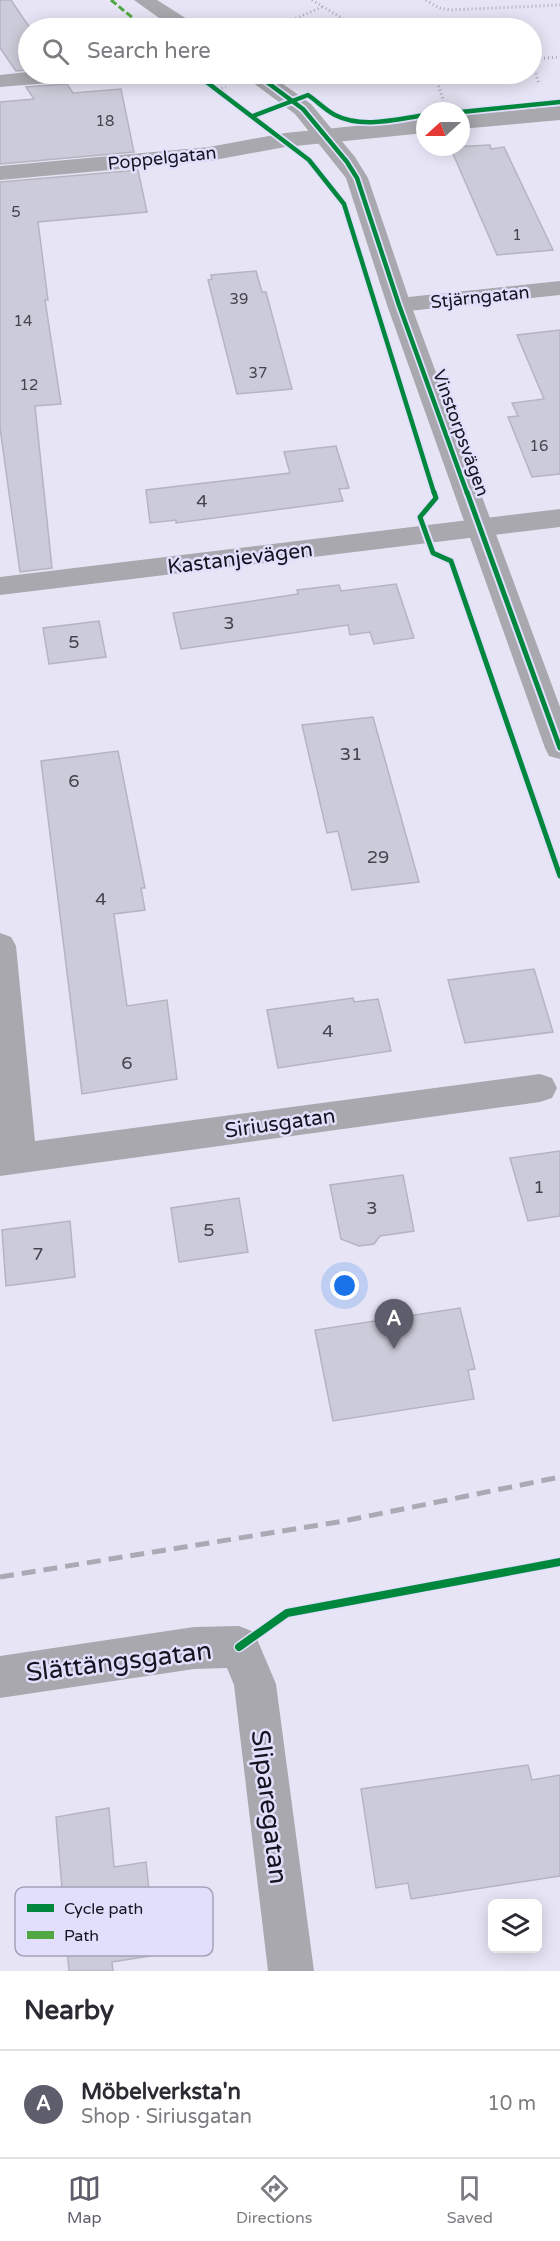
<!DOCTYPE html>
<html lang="en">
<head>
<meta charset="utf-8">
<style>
  :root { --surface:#fff; --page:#f2f2f3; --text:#2b2b33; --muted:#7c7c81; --line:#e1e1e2; --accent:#5e5d6b }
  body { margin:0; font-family:"Varela Round",sans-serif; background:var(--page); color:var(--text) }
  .controls { position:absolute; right:18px; bottom:18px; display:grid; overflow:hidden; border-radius:9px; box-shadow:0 3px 15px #0003 }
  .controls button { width:54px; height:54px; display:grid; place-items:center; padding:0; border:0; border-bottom:2px solid var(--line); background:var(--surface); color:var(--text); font:30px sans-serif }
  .compass { position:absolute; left:416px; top:102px; width:54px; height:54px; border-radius:50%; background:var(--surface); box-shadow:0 3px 15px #0003; rotate:249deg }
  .you { position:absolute; left:345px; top:1286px; width:21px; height:21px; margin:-15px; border:4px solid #fff; border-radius:50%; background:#1a73e8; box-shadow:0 0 0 9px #1a73e833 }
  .badge { display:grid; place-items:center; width:39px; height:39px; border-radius:50%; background:var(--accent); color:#fff; font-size:20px; font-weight:700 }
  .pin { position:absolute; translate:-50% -50px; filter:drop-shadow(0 2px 3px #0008) }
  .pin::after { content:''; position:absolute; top:32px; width:21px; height:18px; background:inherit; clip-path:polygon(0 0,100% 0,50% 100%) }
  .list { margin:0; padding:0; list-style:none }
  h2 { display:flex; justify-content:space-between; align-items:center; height:78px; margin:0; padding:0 24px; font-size:26px }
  h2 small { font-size:20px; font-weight:400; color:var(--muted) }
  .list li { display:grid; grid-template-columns:39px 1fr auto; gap:18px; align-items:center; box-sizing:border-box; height:108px; padding:0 24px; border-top:2px solid var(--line) }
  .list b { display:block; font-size:22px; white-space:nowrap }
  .list p { margin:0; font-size:20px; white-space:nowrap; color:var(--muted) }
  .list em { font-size:20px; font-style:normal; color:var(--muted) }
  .icon { flex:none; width:33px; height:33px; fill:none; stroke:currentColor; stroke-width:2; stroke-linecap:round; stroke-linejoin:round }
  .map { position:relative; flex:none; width:560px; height:1971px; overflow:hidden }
  .search { position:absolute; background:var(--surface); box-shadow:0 3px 15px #0003; left:18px; right:18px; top:18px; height:66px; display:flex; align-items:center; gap:15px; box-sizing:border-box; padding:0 21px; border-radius:33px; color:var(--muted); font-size:22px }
  .sheet { height:186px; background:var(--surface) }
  nav { display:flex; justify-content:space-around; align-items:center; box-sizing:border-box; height:84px; border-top:2px solid var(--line); background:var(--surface); font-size:16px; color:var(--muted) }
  nav a { display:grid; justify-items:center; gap:3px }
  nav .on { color:var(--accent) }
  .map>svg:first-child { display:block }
  .building { fill:#cccbd9; stroke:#b5b4c1; stroke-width:1.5 }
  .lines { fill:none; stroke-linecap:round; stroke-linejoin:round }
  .path { stroke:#abaab3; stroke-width:3; stroke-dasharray:1 3; stroke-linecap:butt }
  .minor { fill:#a8a8ae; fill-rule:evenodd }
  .tertiary { fill:#a8a8ae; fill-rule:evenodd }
  .rail { stroke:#abaab4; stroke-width:5; stroke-dasharray:14 8; stroke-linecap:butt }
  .quiet { stroke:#51a843; stroke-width:3; stroke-dasharray:7 3; stroke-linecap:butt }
  .cycleway-far2-casing { stroke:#e1dffb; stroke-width:8 }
  .cycleway-far1-casing { stroke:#e1dffb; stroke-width:9 }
  .cycleway-casing { stroke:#e1dffb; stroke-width:11 }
  .cycleway-far2 { stroke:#00873e; stroke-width:4.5 }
  .cycleway-far1 { stroke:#00873e; stroke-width:5 }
  .cycleway { stroke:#00873e; stroke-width:8 }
  .labels { text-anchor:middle; stroke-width:5; stroke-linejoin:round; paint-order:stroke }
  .far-number-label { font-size:15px; fill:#44434f }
  .far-street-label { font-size:18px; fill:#151420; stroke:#e1dffb }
  .number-label { font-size:18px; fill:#44434f }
  .street-label { font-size:21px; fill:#151420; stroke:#e1dffb }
  .near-street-label { font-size:26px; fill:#151420; stroke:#e1dffb }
  .key { fill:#e1dffb; stroke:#a4a2b9; stroke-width:1.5 }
  .key-label { font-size:16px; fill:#151420 }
</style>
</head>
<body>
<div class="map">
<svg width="560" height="1971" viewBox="0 0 560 1971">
  <rect width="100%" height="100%" fill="#e7e5f5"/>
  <path class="building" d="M0,0H11L30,28L28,70L16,71L0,48Z
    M67,84L73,93L121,89L134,152L0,164V102L34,99L26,87Z
    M490,145L491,149L504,147L553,250L497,255L450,147Z
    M138,170L147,212L38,222L48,300H45L61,404L35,406L52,568L20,572L0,428V182Z
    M256,271L262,292H266L292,389L237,394L208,280L212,279L211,275Z
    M560,330V474L532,477L508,417L518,416L512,403L544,399L517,335Z
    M336,446L349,488L339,489L343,501L176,523V520L150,523L146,490L290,473L284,452Z
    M396,584L414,638L374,644L370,632L350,635L348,625L181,649L173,613L298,594L297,590L339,585L341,591Z
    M99,621L106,657L49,664L43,628Z
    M373,717L419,882L352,890L338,831L327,833L302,725Z
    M118,751L145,888H141L145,910L114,914L127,1006L167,1000L177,1079L82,1094L41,761Z
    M534,969L553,1032L465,1043L448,980Z
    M353,998L354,1002L378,999L391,1051L278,1068L267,1010Z
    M560,1151V1216L528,1221L510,1158Z
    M403,1175L414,1231L380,1236L374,1244L359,1246L341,1239L330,1185Z
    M239,1198L248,1252L179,1262L171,1208Z
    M70,1221L75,1277L6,1286L2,1230Z
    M460,1308L475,1369L468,1370L474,1399L333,1421L315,1330Z
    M528,1765L532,1780L560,1775V1876L411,1899L408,1883L376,1888L361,1789Z
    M109,1808L114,1867L146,1862L156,1955L112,1962L113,1971H69L56,1817Z"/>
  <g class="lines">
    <path class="path" d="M312,0L358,28
      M426,0L439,8L451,10L560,5
      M281,25L322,7
      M532,59L560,57
      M532,62L539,84
      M430,74L435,76L443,99
      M218,90L226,87"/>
    <path class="minor" d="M28,72V74H96L93,79L85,80L0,87V75Z
      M560,106V120L461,129V115Z
      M425,119V133L285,147L209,161L0,180V166L209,147L285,133Z
      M560,281V295L399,312L390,310L387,305L390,300L399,298Z
      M560,509V527L0,595V577Z
      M0,933L11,937L16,946L35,1141L540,1074L552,1078L557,1088L552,1098L540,1102L0,1176Z
      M239,1626L254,1632L276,1684L314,1971H268L234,1685L227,1668L194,1669L0,1698V1656L194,1627Z"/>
    <path class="tertiary" d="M134,0H157L195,24L198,28H173Z
      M246,74H269L311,104L355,157L368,178L411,305L560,707V759L549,756L545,748L387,305L346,178L295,114L248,79Z"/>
    <path class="rail" d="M0,1577L344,1521L560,1477"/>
    <path class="quiet" d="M111,0L145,28"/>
    <g class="cycleway-far2-casing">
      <path id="cycleway-far2" d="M196,74L309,160L344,204L434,493
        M256,74L303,109L347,162L357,178L399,305L467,493
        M461,112L560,102
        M253,116L308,95C317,101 325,110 335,115C362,129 397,119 425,115"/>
    </g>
    <g class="cycleway-far1-casing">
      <path id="cycleway-far1" d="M434,492L436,498L420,517L433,553L451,561L560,876
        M467,492L560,748"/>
    </g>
    <g class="cycleway-casing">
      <path id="cycleway" d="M239,1647L287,1613L560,1562"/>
    </g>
    <use href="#cycleway-far2" class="cycleway-far2"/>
    <use href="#cycleway-far1" class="cycleway-far1"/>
    <use href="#cycleway" class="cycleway"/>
  </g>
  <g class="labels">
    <g class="far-number-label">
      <text x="105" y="126">18</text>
      <text x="16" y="217">5</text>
      <text x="517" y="240">1</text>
      <text x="239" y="304">39</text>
      <text x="23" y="326">14</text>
      <text x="258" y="378">37</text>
      <text x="29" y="390">12</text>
      <text x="539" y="451">16</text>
    </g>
    <g class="far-street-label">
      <text transform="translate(162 158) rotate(-6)" y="6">Poppelgatan</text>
      <text transform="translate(480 297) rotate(-6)" y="6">Stjärngatan</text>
      <text transform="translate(461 433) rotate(70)" y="6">Vinstorpsvägen</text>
    </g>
    <g class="number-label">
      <text x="202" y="507">4</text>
      <text x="229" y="629">3</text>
      <text x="74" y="648">5</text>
      <text x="351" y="760">31</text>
      <text x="74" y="787">6</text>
      <text x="378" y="863">29</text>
      <text x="101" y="905">4</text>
      <text x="328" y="1037">4</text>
      <text x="127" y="1069">6</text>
      <text x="539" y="1193">1</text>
      <text x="372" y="1214">3</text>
      <text x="209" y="1236">5</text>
      <text x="38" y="1260">7</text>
    </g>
    <g class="street-label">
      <text transform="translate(240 558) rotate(-7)" y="7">Kastanjevägen</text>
      <text transform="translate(280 1123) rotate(-8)" y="7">Siriusgatan</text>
    </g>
    <g class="near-street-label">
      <text transform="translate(119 1661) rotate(-7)" y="9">Slättängsgatan</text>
      <text transform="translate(270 1807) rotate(83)" y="9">Sliparegatan</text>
    </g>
  </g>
  <rect x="15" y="1887" width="198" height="69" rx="9" class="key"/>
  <rect x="27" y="1904" width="27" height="8" fill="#00873e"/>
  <rect x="27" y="1931" width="27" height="8" fill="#51a843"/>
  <g class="key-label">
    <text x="64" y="1914">Cycle path</text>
    <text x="64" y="1941">Path</text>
  </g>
</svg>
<div class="controls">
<button><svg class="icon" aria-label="layers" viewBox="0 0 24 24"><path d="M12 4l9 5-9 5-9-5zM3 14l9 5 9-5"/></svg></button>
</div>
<svg class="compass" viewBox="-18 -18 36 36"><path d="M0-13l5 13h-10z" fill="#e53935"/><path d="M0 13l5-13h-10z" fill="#7c7c81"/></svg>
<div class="you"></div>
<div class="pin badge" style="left:394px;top:1349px">A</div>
<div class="search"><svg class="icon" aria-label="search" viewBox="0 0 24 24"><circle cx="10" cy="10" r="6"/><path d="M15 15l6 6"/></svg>Search here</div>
</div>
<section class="sheet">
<h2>Nearby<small></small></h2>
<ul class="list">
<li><span class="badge">A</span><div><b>Möbelverksta'n</b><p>Shop · Siriusgatan</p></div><em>10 m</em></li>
</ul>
</section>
<nav>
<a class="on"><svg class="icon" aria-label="map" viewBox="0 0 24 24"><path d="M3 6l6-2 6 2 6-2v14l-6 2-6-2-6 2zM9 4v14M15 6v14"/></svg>Map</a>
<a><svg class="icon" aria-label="directions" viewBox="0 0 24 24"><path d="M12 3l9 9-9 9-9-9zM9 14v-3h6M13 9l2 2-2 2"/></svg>Directions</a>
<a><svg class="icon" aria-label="saved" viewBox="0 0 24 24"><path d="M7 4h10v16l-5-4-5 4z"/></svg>Saved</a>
</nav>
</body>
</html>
